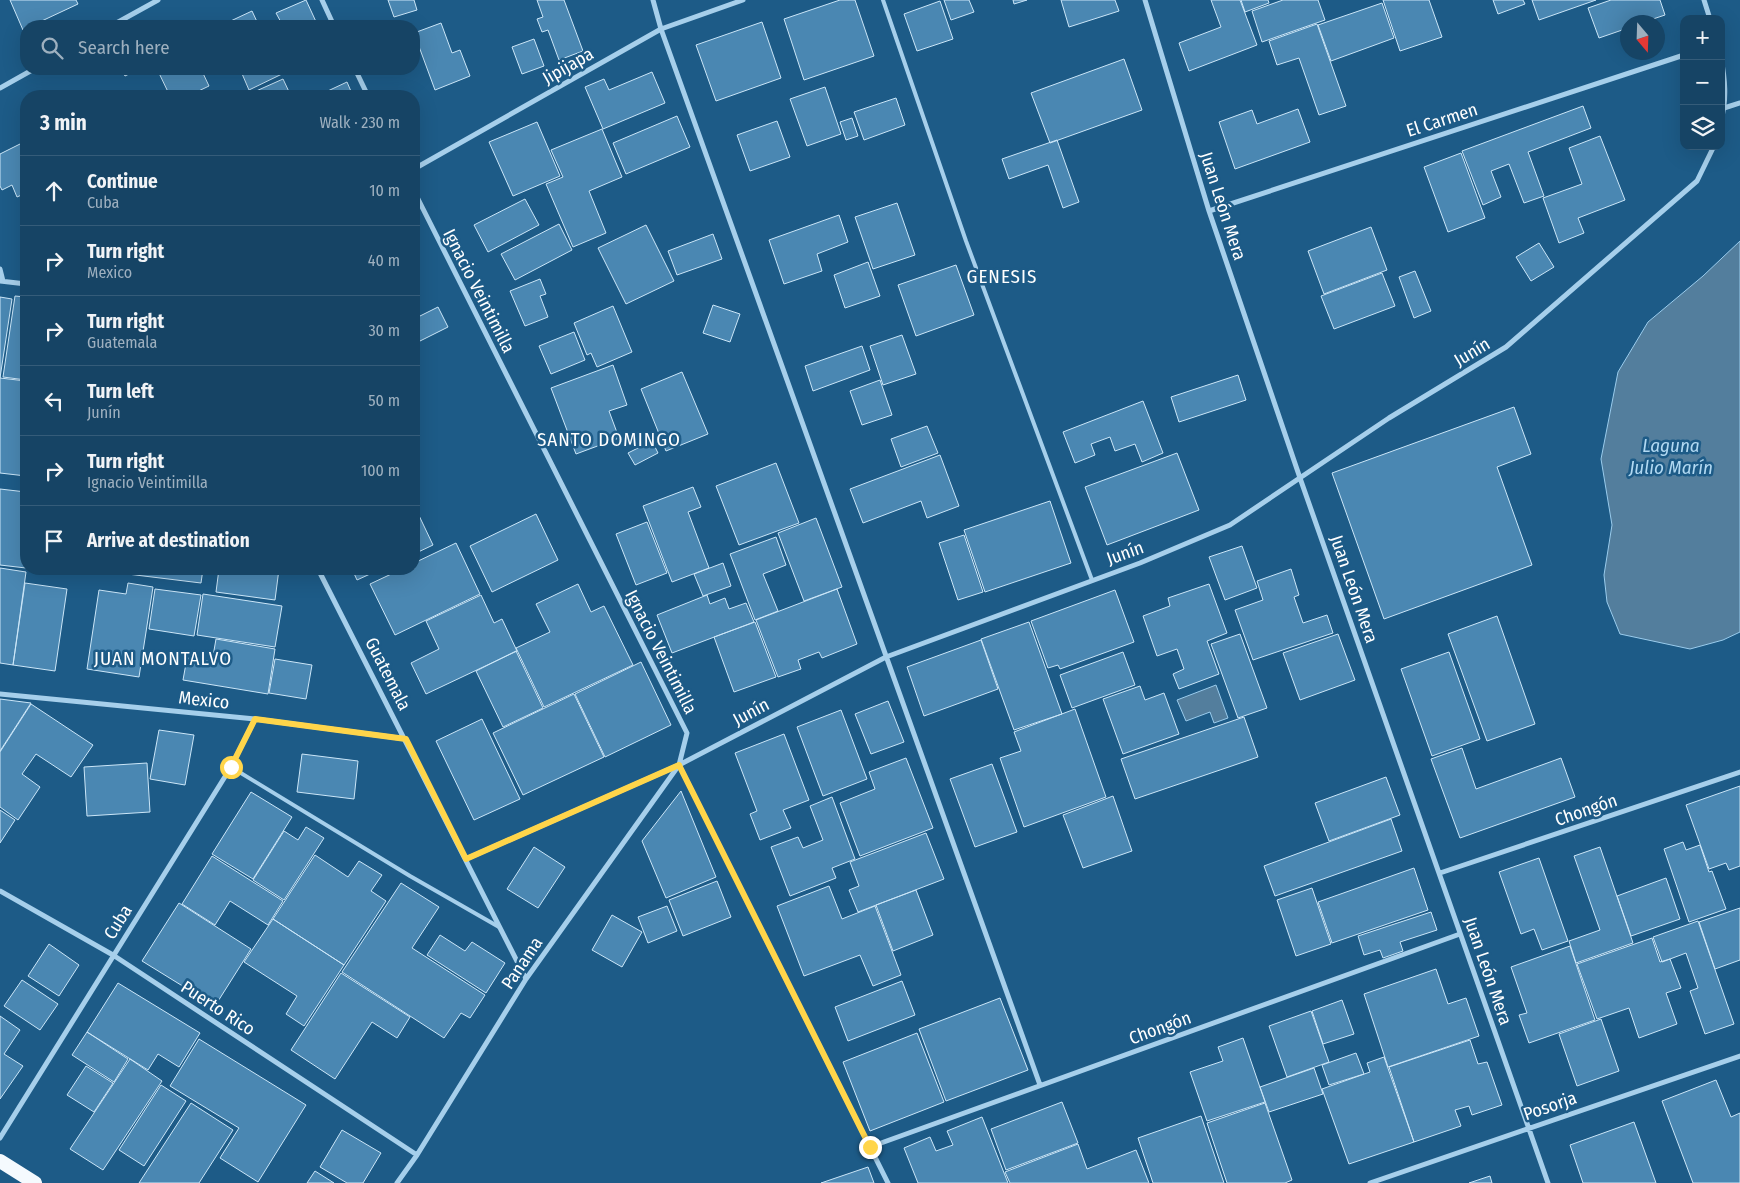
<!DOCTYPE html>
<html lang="en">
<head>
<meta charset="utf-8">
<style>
  :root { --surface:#164465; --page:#1f4b6b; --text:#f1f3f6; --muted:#9eb0bf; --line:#355c79 }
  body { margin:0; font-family:"Fira Sans Condensed",sans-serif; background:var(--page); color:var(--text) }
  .controls { position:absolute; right:15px; top:15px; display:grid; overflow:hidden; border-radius:10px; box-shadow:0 5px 20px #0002 }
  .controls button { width:45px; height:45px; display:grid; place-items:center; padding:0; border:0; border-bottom:1px solid var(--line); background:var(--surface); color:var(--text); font:25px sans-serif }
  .compass { position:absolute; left:1620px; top:15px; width:45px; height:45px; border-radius:50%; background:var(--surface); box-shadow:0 5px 20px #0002; rotate:161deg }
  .stop { position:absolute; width:15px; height:15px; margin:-11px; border:4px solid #ffd54a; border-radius:50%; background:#fff }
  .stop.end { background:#ffd54a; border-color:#fff; box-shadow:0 1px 5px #0008 }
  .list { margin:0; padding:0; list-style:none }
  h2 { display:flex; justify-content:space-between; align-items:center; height:65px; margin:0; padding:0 20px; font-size:21px }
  h2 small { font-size:16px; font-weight:400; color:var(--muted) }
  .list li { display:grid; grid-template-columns:32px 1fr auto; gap:15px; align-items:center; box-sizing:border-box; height:70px; padding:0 20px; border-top:1px solid var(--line) }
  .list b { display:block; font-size:19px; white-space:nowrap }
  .list p { margin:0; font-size:16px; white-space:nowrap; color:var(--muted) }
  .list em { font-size:16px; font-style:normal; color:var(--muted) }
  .icon { flex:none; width:28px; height:28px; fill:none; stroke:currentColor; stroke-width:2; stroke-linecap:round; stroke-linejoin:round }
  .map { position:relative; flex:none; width:1740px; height:1183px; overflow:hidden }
  .search { position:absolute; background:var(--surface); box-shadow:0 5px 20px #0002; left:20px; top:20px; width:400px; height:55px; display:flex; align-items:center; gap:12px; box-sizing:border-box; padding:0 18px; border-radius:20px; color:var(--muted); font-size:19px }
  .panel { position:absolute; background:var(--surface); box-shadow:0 5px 20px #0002; left:20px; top:90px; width:400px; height:485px; border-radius:20px }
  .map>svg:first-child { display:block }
  .water { fill:#537e9d; stroke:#9acced }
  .building { fill:#4a87b2; stroke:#cbe6f8 }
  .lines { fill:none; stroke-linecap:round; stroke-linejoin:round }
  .service { stroke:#a6cfeb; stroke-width:4 }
  .minor { stroke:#a6cfeb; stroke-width:5 }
  .trunk { stroke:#f5fafe; stroke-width:14 }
  .route { stroke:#ffd54a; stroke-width:6 }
  .labels { text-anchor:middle; stroke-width:5; stroke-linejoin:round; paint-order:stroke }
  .street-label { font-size:18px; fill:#fff; stroke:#1d5b87 }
  .neighbourhood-label { font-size:19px; letter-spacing:1px; fill:#fff; stroke:#1d5b87 }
  .water-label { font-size:19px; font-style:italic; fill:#b2d9f2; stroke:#1d5b87 }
</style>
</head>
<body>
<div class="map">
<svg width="1740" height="1183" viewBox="0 0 1740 1183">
  <rect width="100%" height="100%" fill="#1d5b87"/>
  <path class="water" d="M1740,241V632L1723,640L1690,649L1620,634L1607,602L1604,575L1612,525L1601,459L1618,372L1648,322L1703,276Z
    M1216,685L1228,718L1214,723L1210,712L1186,721L1177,700Z"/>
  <path class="building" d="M10,0H76L78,4L31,26H26V29L23,30Z
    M306,0L318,26H283L276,13Z
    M388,0H414L417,10L394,17Z
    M537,0H564L583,51L559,60L548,30L542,32L537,19L543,17Z
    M840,0H855L874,56L804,80L784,19Z
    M944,0H969L974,12L951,20Z
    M1013,0H1027L1014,4Z
    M1061,0H1115L1119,11L1069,27Z
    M1211,0H1240L1257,45L1189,71L1179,43L1221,27Z
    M1241,0H1268L1269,3L1245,12Z
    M1283,0H1318L1325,20L1262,42L1252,11Z
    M1383,0H1429L1442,37L1400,51Z
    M1493,0H1523L1525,4L1498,14Z
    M1532,0H1596L1539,20Z
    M1611,0H1660L1665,15L1644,22H1628V28L1599,38L1588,8Z
    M940,1L953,39L917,51L904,14Z
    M1382,3L1394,38L1331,61L1318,25Z
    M252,11L259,26H220Z
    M762,22L781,78L716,101L696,45Z
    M441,23L452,53L460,50L470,76L435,90L414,33Z
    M1317,24L1346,106L1319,115L1299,58L1277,65L1269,41Z
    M534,39L544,66L522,74L512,47Z
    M1124,59L1142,110L1050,143L1031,93Z
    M121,69H139L125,76Z
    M157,69H201L209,86L188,96H170Z
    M240,69H279L282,74L249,90Z
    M652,72L665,103L603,129L585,87L604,79L609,90Z
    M283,79L291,96H245Z
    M347,82L353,96H317Z
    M825,87L841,134L807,146L790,99Z
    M896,98L905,125L864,140L854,112Z
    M1583,106L1591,128L1528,152L1544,196L1524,203L1509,164L1491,171L1501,197L1483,205L1462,151Z
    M1298,109L1310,142L1235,169L1219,122L1252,110L1257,124Z
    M677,116L690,147L626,174L613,143Z
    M852,118L858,136L846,140L840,122Z
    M777,121L790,157L750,171L737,135Z
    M537,122L560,176L513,196L489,142Z
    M602,129L622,177L589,191L606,233L573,247L546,184L563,177L551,150Z
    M1600,136L1625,200L1578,218L1584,233L1559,243L1543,198L1582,184L1569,148Z
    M1057,140L1079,202L1063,208L1048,165L1009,179L1002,159Z
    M26,141V193L17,197L12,185L2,190L0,186V154Z
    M1461,153L1485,218L1448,232L1424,167Z
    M525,199L539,225L488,252L474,225Z
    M897,203L915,255L873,269L855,217Z
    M839,215L848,242L817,254L822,271L784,284L769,240Z
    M559,224L572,250L515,280L501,254Z
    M646,225L674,281L626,304L598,248Z
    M1371,227L1387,270L1324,294L1308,251Z
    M713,234L722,259L677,275L668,251Z
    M1539,243L1554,267L1531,281L1516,257Z
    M868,262L880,296L845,308L834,275Z
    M956,265L974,315L916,336L898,285Z
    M1415,271L1431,311L1414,318L1399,277Z
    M1382,273L1395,306L1334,329L1321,296Z
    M540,279L546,294L540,296L548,317L525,326L510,291Z
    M15,296L26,297V380L3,377Z
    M0,297L12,299L0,378Z
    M713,305L740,314L730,342L703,333Z
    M613,306L632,352L597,367L591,353L587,355L574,323Z
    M438,307L448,327L414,344V319Z
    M574,332L585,360L551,374L539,346Z
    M902,335L916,374L883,385L870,346Z
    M862,346L870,370L813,391L805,366Z
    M613,365L627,405L609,411L619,438L576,454L551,388Z
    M682,372L708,434L666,451L641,389Z
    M1238,375L1246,400L1179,422L1171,397Z
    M0,378L26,381V476L0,473Z
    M880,380L892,415L862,425L850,391Z
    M1143,401L1163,453L1142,462L1135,444L1115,451L1110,437L1091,444L1095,455L1075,463L1063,432Z
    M1514,407L1531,454L1497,467L1532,565L1384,619L1332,473Z
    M927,426L938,453L901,467L891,439Z
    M652,441L658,453L635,465L628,453Z
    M1177,453L1199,510L1107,545L1085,487Z
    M940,455L959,506L927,518L921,501L863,523L850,489Z
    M776,463L799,523L739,545L716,486Z
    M693,487L701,507L688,512L709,568L672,582L643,506Z
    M0,489L26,492V568L0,565Z
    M1050,501L1071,563L985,592L964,530Z
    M414,505L433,545L414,554Z
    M536,514L558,560L492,592L470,546Z
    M816,518L842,587L804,601L778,533Z
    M647,522L667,573L636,585L616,534Z
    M964,535L983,592L958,600L939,543Z
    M776,537L786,565L763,574L778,611L755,620L730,554Z
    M456,543L480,594L395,635L370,584L402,569H414V563Z
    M1242,546L1257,588L1225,600L1209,557Z
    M723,563L731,586L703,596L694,574Z
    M0,568L26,572L13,665L0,663Z
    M28,569H58V572Z
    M111,569H203L201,583L111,572Z
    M217,569H279L275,600L216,592L219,569Z
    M352,569H381L357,580Z
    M1291,569L1299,595L1294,597L1303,623L1327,615L1333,633L1253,660L1235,610L1263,600L1257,581Z
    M25,583L67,589L55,671L13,665Z
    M128,583L153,587L139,677L87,669L99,590L126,594Z
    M578,584L591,612L604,606L633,665L544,707L516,648L550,632L536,604Z
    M1209,584L1227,633L1207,641L1219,674L1179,689L1173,674L1184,669L1177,649L1157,656L1143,616L1170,606L1168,598Z
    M155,589L201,595L194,636L149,629Z
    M837,589L857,644L822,658L819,652L798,660L801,669L778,677L756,620Z
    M1115,590L1134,642L1060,669L1058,665L1048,668L1031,621Z
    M203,594L282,606L275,647L197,635Z
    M481,595L494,623L502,619L517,651L426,694L411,663L439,649L426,621Z
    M707,595L710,604L725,598L729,609L746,603L754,622L672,653L657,615Z
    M1497,616L1535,724L1487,741L1448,634Z
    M755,622L776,677L734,692L714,637Z
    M1029,622L1062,714L1014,730L981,639Z
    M1240,634L1267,708L1238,718L1211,644Z
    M1338,634L1355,680L1300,700L1283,653Z
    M216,639L275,649L268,694L183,680L187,658L212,662Z
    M981,640L998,689L924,716L907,667Z
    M516,651L543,708L503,727L476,671Z
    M1123,652L1135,685L1072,708L1060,675Z
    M1449,652L1480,739L1432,756L1401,669Z
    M275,659L312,665L306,699L269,693Z
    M641,662L671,725L605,757L575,694Z
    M1140,686L1145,700L1164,693L1179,734L1123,754L1103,699Z
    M574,694L604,757L523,795L493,733Z
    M0,699L31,703L0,751Z
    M888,701L904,742L871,754L855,714Z
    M31,704L93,745L71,777L36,754L22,774L40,787L18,820L0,807V752Z
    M1075,709L1106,797L1024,827L1000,758L1021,751L1014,732Z
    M841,710L867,779L823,796L797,727Z
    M1244,717L1258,757L1135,799L1121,759Z
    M482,719L520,799L474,820L436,741Z
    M159,730L194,735L185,785L150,779Z
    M784,734L809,800L783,810L791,828L760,840L750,814L757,811L735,753Z
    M1462,748L1476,789L1561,758L1575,797L1460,838L1431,759Z
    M302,754L358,761L354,799L297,792Z
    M906,758L933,828L860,856L840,803L875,789L869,772Z
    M147,763L150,812L87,816L84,767Z
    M992,764L1017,832L975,847L950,779Z
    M1386,777L1400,815L1329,841L1315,803Z
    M1740,786V866L1729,870L1726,863L1709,869L1686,805Z
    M681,791L716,877L666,898L642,841Z
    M251,792L292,817L253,879L212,854Z
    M1113,796L1132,851L1083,868L1063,815Z
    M832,797L855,859L832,868L836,878L790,896L771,847L798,837L803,848L823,840L810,806Z
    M0,810L15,820L0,843Z
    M1391,819L1402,851L1275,896L1264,866Z
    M306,827L324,838L284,900L253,880L284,831L298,840Z
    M926,833L944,879L858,912L849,890L859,886L850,862Z
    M1683,842L1686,850L1700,845L1709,872L1712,871L1726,909L1689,922L1664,849Z
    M534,847L565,867L538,908L507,889Z
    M1600,847L1633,943L1576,963L1569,941L1600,930L1574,856Z
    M315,855L348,877L359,861L382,875L371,891L386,901L344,965L273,919Z
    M212,856L283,901L268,925L230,901L215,925L182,904Z
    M1539,858L1568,941L1542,950L1534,929L1521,934L1499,872Z
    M1414,868L1428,910L1332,943L1318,902Z
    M1666,878L1680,919L1631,936L1617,896Z
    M717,881L731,917L683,936L669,900Z
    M401,883L439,907L412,948L485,995L470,1018L461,1013L444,1038L342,972Z
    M829,886L842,919L875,906L901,975L873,986L860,955L804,976L777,906Z
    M1312,888L1331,944L1296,956L1277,900Z
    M916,890L933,935L893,951L876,905Z
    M179,903L251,949L215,1006L142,961Z
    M667,906L677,931L648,943L638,917Z
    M1740,908V960L1715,969L1699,922Z
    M1431,912L1437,930L1400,942L1403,951L1383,958L1380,950L1364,955L1358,936Z
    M612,915L642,932L622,967L592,950Z
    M273,919L344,965L304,1026L286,1014L297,996L244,962Z
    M1698,921L1734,1024L1705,1034L1690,991L1698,988L1686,953L1662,962L1653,937Z
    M440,935L465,951L472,942L505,963L486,993L427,955Z
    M1652,938L1660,962L1670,959L1681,988L1666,993L1677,1024L1639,1038L1629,1008L1597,1019L1577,964Z
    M49,944L79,965L59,996L28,976Z
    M1570,946L1595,1020L1529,1043L1519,1015L1527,1013L1511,967Z
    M1436,969L1448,1004L1466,998L1479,1036L1388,1067L1364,994Z
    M341,973L410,1017L397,1038L372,1022L335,1079L291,1050Z
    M22,980L58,1004L40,1030L4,1006Z
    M902,981L915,1015L848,1041L835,1007Z
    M118,983L200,1033L179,1067L158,1054L148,1070L87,1032Z
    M1000,998L1028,1070L946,1101L919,1029Z
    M1342,1000L1354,1034L1323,1044L1312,1011Z
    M1311,1011L1329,1062L1287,1077L1269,1026Z
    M0,1016L20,1030L4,1054L23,1066L0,1099Z
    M1601,1019L1619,1071L1577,1086L1559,1034Z
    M87,1032L128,1059L114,1082L72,1055Z
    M917,1033L944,1102L870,1131L843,1062Z
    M1243,1038L1265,1102L1207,1121L1190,1072L1223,1061L1218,1047Z
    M199,1039L306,1105L258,1182L220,1158L239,1128L170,1086Z
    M1470,1040L1478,1064L1487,1062L1502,1105L1472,1115L1469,1106L1455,1110L1461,1126L1414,1142L1389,1067Z
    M1356,1053L1364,1074L1329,1085L1322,1065Z
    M1384,1057L1414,1142L1349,1164L1322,1089L1370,1072L1367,1063Z
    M130,1059L162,1081L103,1170L70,1149Z
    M86,1066L113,1083L94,1112L67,1095Z
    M1314,1068L1323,1094L1269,1112L1260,1087Z
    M1716,1080L1731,1117L1740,1113V1183H1693L1662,1101Z
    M161,1085L186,1101L144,1166L119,1150Z
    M1062,1102L1078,1143L1006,1170L991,1129Z
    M191,1103L233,1130L199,1183H139Z
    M1265,1103L1292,1180L1285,1183H1227L1207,1123Z
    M1201,1116L1224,1183H1153L1138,1138Z
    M982,1117L1008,1183H918L904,1148L930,1137L936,1151L953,1145L947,1131Z
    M1634,1122L1656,1183H1583L1570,1145Z
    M342,1130L381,1153L363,1183H347L320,1167Z
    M1078,1144L1087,1169L1136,1150L1149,1183H1010L1005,1172Z
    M868,1167L874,1183H821Z
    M315,1171L334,1183H307Z
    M1490,1176L1492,1183H1469Z"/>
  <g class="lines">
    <path class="service" d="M883,0L966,241L1092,580
      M231,767L410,876L499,927"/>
    <path class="minor" d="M322,0L334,26
      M653,0L661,29L1040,1085
      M1145,0L1209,211L1300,478L1548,1183
      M1704,0L1710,19
      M111,26L158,0
      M1721,58C1725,79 1727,99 1721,120
      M355,69L368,96
      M0,88L34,69
      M1724,108L1740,103
      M414,169L661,29L743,0
      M414,191L687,733L679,765L888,1183
      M1209,211L1684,55
      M0,269L3,281
      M0,281L26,284
      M318,569L526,979
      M0,694L255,719L406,739
      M466,859L679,765L886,657L1140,563L1230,525L1389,418L1506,347L1697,181L1714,146
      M1440,873L1740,772
      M0,891L113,955L417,1155
      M0,1138L231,767L255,719
      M870,1147L1460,934
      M397,1183L417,1155L526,979L679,765
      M1370,1183L1740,1056"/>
    <path class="trunk" d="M0,1161L35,1183"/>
  </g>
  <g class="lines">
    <path class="route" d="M231,767L255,719L406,739L466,859L679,765L870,1147"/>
  </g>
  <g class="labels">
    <g class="street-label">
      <text transform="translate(568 66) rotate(-30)" y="6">Jipijapa</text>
      <text transform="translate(1442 120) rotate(-18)" y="6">El Carmen</text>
      <text transform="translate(1223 206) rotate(72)" y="6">Juan León Mera</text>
      <text transform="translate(479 291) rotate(63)" y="6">Ignacio Veintimilla</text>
      <text transform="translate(1472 352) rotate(-31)" y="6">Junín</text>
      <text transform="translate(1125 553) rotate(-20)" y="6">Junín</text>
      <text transform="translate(1354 589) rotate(71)" y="6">Juan León Mera</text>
      <text transform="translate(661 652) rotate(63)" y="6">Ignacio Veintimilla</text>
      <text transform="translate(388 674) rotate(63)" y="6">Guatemala</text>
      <text transform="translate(204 700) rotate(6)" y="6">Mexico</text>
      <text transform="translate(751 712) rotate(-28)" y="6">Junín</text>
      <text transform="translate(1586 810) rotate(-19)" y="6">Chongón</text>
      <text transform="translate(118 922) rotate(-58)" y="6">Cuba</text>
      <text transform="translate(522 963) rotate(-56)" y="6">Panama</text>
      <text transform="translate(1488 971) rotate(71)" y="6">Juan León Mera</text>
      <text transform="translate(218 1008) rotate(33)" y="6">Puerto Rico</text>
      <text transform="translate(1160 1028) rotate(-20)" y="6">Chongón</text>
      <text transform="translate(1550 1106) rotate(-19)" y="6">Posorja</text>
    </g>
    <g class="neighbourhood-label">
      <text x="1002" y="283">GENESIS</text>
      <text x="609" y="446">SANTO DOMINGO</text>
      <text x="163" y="665">JUAN MONTALVO</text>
    </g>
    <g class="water-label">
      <text x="1671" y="452">Laguna<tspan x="1671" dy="22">Julio Marín</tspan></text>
    </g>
  </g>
</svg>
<div class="controls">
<button>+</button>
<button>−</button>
<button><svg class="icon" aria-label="layers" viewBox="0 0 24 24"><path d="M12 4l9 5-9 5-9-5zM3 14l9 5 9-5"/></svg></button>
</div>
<svg class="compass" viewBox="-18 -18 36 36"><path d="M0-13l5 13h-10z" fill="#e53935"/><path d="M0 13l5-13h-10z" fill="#9eb0bf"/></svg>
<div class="stop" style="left:231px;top:767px"></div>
<div class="stop end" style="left:870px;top:1147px"></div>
<div class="search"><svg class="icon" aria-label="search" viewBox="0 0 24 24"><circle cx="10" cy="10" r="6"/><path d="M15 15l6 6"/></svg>Search here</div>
<section class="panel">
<h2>3 min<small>Walk · 230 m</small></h2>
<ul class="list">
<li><svg class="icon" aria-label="ahead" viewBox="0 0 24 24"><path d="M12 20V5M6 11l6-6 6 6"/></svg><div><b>Continue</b><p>Cuba</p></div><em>10 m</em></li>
<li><svg class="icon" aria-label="right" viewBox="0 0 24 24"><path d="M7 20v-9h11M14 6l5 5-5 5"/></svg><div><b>Turn right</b><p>Mexico</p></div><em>40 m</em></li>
<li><svg class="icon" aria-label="right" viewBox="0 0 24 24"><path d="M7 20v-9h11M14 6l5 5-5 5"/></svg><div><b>Turn right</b><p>Guatemala</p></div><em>30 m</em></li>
<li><svg class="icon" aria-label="left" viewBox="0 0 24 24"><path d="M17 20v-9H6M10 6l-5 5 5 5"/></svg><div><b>Turn left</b><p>Junín</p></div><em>50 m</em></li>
<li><svg class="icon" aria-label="right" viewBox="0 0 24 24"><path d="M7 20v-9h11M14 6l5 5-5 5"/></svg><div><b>Turn right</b><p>Ignacio Veintimilla</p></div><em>100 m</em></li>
<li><svg class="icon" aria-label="arrive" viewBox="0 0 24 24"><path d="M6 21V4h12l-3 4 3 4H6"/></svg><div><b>Arrive at destination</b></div></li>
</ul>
</section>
</div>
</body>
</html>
